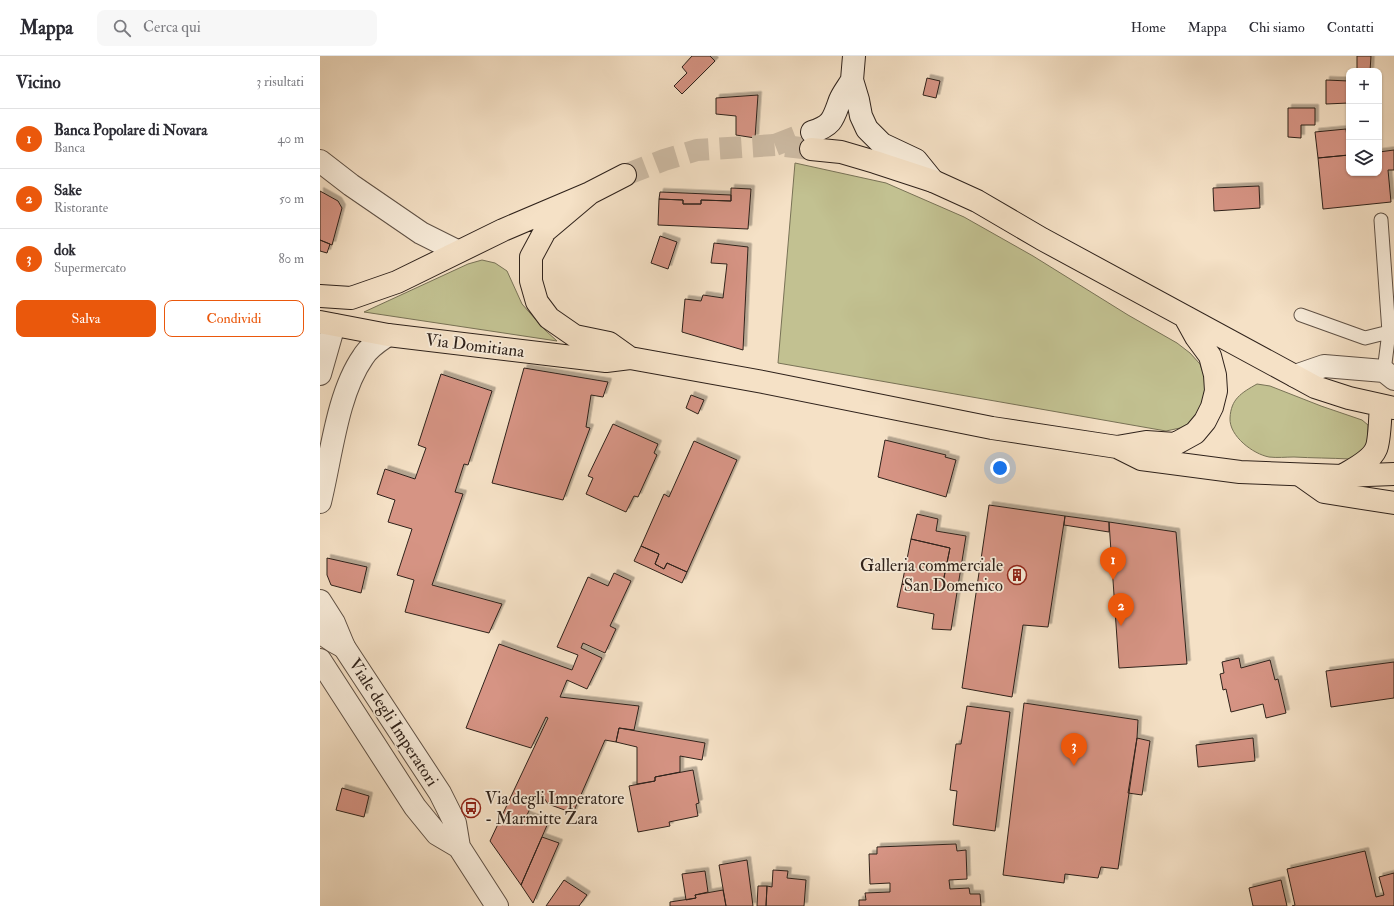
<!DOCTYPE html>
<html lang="it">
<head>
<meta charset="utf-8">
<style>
  :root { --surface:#fff; --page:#f7f7f7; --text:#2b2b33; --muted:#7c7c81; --line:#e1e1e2; --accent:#ea580c }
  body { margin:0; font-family:"IM FELL Double Pica",serif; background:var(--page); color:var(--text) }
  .controls { position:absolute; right:12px; top:12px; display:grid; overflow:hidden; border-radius:8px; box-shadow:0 1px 3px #0004 }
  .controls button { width:36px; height:36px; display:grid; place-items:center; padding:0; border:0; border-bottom:1px solid var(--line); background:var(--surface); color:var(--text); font:20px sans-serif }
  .you { position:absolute; left:680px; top:412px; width:14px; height:14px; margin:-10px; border:3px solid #fff; border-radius:50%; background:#1a73e8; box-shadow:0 0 0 6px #1a73e833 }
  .badge { display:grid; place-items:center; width:26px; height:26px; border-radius:50%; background:var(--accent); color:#fff; font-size:13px; font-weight:700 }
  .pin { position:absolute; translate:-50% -33px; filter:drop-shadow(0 1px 2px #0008) }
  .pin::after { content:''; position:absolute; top:21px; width:14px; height:12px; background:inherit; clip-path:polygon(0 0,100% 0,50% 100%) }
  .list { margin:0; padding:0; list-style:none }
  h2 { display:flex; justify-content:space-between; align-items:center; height:52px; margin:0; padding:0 16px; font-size:17px }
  h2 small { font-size:13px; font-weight:400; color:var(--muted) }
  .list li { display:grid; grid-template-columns:26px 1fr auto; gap:12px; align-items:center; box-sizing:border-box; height:60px; padding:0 16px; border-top:1px solid var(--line) }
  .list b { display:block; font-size:15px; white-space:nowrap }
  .list p { margin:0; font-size:13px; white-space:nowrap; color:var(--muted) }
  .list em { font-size:13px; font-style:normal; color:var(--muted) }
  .actions { display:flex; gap:8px; padding:12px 16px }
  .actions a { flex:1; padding:9px 0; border:1px solid var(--accent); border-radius:8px; text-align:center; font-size:14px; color:var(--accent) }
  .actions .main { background:var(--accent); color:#fff }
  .icon { flex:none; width:22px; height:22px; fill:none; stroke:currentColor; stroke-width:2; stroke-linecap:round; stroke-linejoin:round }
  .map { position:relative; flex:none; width:1074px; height:850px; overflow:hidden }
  header { display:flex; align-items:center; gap:24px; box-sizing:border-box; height:56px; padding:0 20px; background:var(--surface); border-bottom:1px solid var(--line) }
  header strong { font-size:19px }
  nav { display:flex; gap:22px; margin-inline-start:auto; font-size:14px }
  .search { width:280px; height:36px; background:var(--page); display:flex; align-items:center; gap:10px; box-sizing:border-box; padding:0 14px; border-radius:8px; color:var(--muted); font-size:15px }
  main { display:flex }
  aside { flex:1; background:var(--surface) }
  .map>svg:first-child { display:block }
  .green { fill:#c2c191; stroke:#787256 }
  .building { fill:#d69484; stroke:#2f221b; filter:url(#shadow) }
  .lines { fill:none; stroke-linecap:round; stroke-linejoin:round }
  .secondary-tunnel { stroke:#cdbba4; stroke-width:22; stroke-dasharray:22 11; stroke-linecap:butt }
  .primary-tunnel { stroke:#cdbba4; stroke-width:22; stroke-dasharray:22 11; stroke-linecap:butt }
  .service-casing { stroke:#605246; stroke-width:15 }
  .minor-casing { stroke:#605246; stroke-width:24 }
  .tertiary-casing { stroke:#605246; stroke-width:24 }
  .secondary-casing { stroke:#2f221b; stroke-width:24 }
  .primary-casing { stroke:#2f221b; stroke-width:24 }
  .motorway-casing { stroke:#2f221b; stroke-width:24 }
  .service { stroke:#f8ecda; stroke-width:13 }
  .minor { stroke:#f8ecda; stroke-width:22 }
  .tertiary { stroke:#f8ecda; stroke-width:22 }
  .secondary { stroke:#f8ecda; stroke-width:22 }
  .primary { stroke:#f5e1c6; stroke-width:22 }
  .motorway { stroke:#f5e1c6; stroke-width:22 }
  .labels { text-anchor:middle; stroke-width:3.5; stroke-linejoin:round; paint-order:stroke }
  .street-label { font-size:17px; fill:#2f221b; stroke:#f8ecda }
  .poi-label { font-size:17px; fill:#2f221b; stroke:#f8ecda; text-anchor:end }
</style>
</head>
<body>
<header>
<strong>Mappa</strong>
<div class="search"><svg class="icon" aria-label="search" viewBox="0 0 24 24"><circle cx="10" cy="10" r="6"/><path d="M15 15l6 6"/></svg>Cerca qui</div>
<nav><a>Home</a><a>Mappa</a><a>Chi siamo</a><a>Contatti</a></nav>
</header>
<main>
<aside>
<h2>Vicino<small>3 risultati</small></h2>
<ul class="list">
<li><span class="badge">1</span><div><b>Banca Popolare di Novara</b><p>Banca</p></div><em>40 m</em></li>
<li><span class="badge">2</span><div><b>Sake</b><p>Ristorante</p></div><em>50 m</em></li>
<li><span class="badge">3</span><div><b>dok</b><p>Supermercato</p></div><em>80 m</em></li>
</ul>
<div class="actions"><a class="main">Salva</a><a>Condividi</a></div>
</aside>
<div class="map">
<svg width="1074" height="850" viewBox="0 0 1074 850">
  <defs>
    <filter id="shadow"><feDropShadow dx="3.5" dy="-3.5" stdDeviation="0" flood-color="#0004"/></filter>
  </defs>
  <rect width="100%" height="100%" fill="#f5e1c6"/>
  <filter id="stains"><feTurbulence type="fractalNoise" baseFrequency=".005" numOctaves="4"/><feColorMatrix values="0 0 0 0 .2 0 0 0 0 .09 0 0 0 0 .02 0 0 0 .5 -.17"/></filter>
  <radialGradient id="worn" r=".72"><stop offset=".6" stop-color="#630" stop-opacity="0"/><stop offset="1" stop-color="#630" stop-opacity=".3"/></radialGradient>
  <path class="green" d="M475,107L566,127L644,161L713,200L808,259L857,287L870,297L880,308L886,325L884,339L880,353L872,366L860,372L846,375L458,307Z
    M162,204L175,207L187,215L202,248L225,274L237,285L44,256L148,208Z
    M937,328L950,330L1001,350L1042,364L1048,369C1047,390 1050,394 1030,403C1011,402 992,402 974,401C966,401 957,402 949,401C933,398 909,380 910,362C911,343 921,337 937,328Z"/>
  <path class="building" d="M372,0H390L395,5L362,38L354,30L367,17L362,11Z
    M1037,0H1051L1050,15H1037Z
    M607,22L620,25L616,42L603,39Z
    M1006,24L1029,25V47L1006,48Z
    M438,39L435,82L416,79V60L396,58V42Z
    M968,52H995V69H981V82L968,81Z
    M1026,73L1029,99L998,102L995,76Z
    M1074,94V114H1068L1071,146L1003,153L998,102L1029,99V117H1059V96Z
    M939,130L940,152L894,155L893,132Z
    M411,132L431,133L428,173L338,169L339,143L363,144V148H381V144L411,145Z
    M0,135L18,145L22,152L12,189L0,184Z
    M340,136L411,139V145L381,144V148H363V144L339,143Z
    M340,180L357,186L348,213L331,207Z
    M0,184L10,188L7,197L0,195Z
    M394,187L428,191L423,294L362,276L365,243L381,245L383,239L403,242L407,208L391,207Z
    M204,312L288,326L283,341L271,339L266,371L270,372L243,444L172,427Z
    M121,318L172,335L148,409L144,408L135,436L143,438L112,529L182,548L169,577L85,556L94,524L77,519L92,473L68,466L75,444L57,438L65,413L95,423L106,392L98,389Z
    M371,339L384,344L378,358L366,352Z
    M293,368L338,388L334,397L337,399L318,441L314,440L306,456L266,438L273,422L268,420Z
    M565,384L626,399L625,401L636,404L626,441L558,421Z
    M374,385L417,404L367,516L347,507L344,513L335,508L339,498L321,490L344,438L349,441Z
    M669,449L745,460L728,571L703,569L692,641L642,632Z
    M597,458L618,463L616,475L646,480L631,574L612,573L614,558L577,551L582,528L621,536L630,492L591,483Z
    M745,460L789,466V476L744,469Z
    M789,466L856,476L867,608L799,612Z
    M591,483L630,492L621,536L582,528Z
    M321,490L339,498L335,508L344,513L347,507L367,516L362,527L314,505Z
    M7,502L47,511L41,537L11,529L7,519Z
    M294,517L311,525L290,570L296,573L285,597L263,587L261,592L282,602L267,633L247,624L240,641L319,650L314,674L299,672L296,686L285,684L253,757L228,748L219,734L207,759L228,767L201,829L170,785L228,662L226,661L211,692L146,672L179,588L252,614L258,599L237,591L268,521L288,530Z
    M919,602L921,612L950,604L955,624L958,623L966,657L946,662L943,648L911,656L906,633L903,634L900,618L904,617L902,606Z
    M1074,606V642L1011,651L1006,615Z
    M704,647L818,664L817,682L798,813L781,811L778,822L745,818L744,827L683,819Z
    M647,650L690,656L675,775L633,769L637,735L630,734L636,688H641Z
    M299,672L385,687L382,704L360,700V716L335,721V725L317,728V691L296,686Z
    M817,682L830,685L822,739L808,737Z
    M933,682L935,705L878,711L876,689Z
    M373,714L379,747L376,748L378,760L349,766L350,770L318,776L309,730L335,725V721Z
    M22,732L49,740L44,761L16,754Z
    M222,781L239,787L213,847L201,829Z
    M636,788L637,795L646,794L647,823L629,824L630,833L649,832L650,838H660L661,850H539V844H546L545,837L570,836V827L550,828L549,798H557V791Z
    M1045,795L1056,841L1064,839L1059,821L1074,817V850H972L975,849L967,813Z
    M427,804L433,850H406L399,809Z
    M453,814L468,815L467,822L486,824L484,850H446L447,830L452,831Z
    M385,815L388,836L375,839L376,842L366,844L362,818Z
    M244,824L267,839L259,850H226Z
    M961,824L967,850H933L929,832Z
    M438,830H447L446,850H437Z
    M403,834L406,850H350V846L376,842L375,839Z"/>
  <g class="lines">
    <path class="secondary-tunnel" d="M455,89L478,80L492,76"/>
    <path class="primary-tunnel" d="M305,119L344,104L377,94L455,89L491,93"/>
    <g class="service-casing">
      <path id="service" d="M1061,164L1069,276L1064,315
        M981,259L1045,282L1069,276L1074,277"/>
    </g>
    <g class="minor-casing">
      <path id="minor" d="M975,320L1004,310L1064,315L1074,323
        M0,576L13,585L24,591"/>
    </g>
    <g class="tertiary-casing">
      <path id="tertiary" d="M0,105L31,129L101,177L137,195
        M0,318L14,269
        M0,446C11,402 17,338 43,301C49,291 59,285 68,279
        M0,545L14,567L24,591L120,737L135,767L139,791
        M0,604L95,751L117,778L139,791L177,850"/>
    </g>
    <g class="secondary-casing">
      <path id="secondary" d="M534,0L532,24L538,44L541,60L547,73L562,88L596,104L613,125
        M492,76C513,69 513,63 520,44C523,37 528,31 532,24"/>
    </g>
    <g class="primary-casing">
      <path id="primary" d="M491,93L521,96L555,106L613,125L657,145L722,183L995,331L1029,342L1074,352
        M270,137L225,175L211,201V225L217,246L229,262L255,280L289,287L310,302L443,326L672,372L797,391L821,403L920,416L1022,420L1074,418
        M0,240L31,242L77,226L183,174L270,137L305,119
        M0,266L68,279L286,305L310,302
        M797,391L826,386L855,388L875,377L885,365L892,351L896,335L895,319L890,300L876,281L865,261
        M1022,420C1033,413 1051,405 1056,393C1060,385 1060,359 1061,350"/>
    </g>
    <g class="motorway-casing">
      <path id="motorway" d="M980,419L1004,436L1074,447"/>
    </g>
    <use href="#service" class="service"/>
    <use href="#minor" class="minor"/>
    <use href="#tertiary" class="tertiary"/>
    <use href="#secondary" class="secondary"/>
    <use href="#primary" class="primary"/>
    <use href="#motorway" class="motorway"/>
  </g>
  <defs>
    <g id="building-ring" transform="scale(1)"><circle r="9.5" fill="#f8ecda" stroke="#8f2418" stroke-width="1.5"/><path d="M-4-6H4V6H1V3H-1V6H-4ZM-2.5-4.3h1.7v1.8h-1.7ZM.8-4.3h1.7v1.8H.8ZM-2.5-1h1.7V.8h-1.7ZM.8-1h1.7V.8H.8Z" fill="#8f2418"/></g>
    <g id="bus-ring" transform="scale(1)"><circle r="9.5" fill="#f8ecda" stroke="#8f2418" stroke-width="1.5"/><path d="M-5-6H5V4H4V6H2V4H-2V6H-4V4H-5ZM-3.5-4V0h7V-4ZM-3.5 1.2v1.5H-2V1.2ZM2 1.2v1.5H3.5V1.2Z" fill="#8f2418"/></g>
  </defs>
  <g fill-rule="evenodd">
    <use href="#building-ring" x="697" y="519"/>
    <use href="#bus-ring" x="151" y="752"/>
  </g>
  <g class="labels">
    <g class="street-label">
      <text transform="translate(155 289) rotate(7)" y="6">Via Domitiana</text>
      <text transform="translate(74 666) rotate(57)" y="6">Viale degli Imperatori</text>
    </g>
    <g class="poi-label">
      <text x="683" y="515">Galleria commerciale<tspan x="683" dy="20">San Domenico</tspan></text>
      <text x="165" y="748" text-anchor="start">Via degli Imperatore<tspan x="165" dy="20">- Marmitte Zara</tspan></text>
    </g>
  </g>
  <rect width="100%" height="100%" filter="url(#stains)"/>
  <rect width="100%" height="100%" fill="url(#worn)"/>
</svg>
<div class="controls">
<button>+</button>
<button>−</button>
<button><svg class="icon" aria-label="layers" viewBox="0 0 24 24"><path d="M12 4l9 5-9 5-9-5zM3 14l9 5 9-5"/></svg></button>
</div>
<div class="you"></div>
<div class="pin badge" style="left:793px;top:524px">1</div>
<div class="pin badge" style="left:801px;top:570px">2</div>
<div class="pin badge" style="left:754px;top:710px">3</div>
</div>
</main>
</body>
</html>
